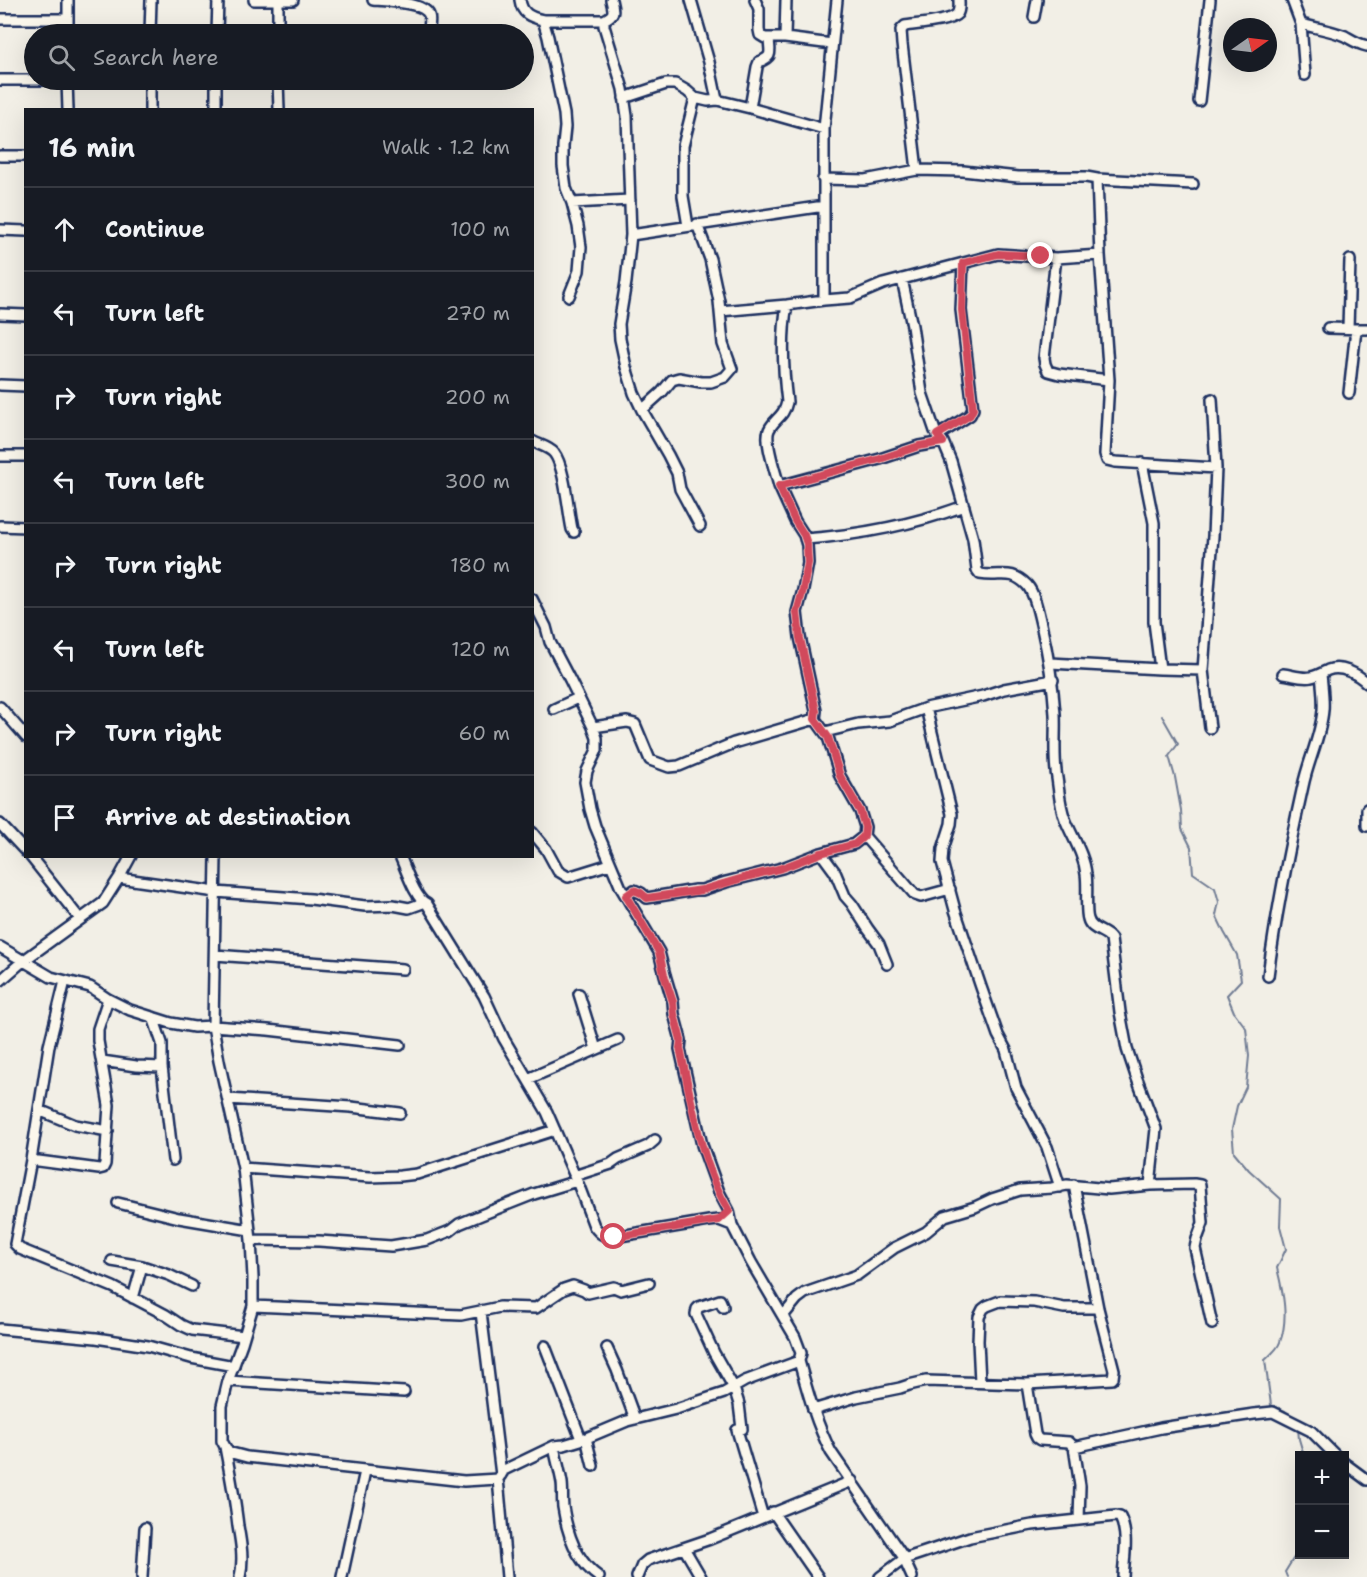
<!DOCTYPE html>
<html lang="en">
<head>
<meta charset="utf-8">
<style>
  :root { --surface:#171b24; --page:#242831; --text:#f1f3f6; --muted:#9ea1a6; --line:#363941 }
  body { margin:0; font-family:"Shantell Sans",sans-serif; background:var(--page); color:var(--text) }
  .controls { position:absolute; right:18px; bottom:18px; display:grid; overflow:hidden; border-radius:0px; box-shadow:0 6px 24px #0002 }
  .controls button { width:54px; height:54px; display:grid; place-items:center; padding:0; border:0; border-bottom:2px solid var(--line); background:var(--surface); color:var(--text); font:30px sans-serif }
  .compass { position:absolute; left:1223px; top:18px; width:54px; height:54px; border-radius:50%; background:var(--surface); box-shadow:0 6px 24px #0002; rotate:76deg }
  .stop { position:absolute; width:18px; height:18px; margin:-14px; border:4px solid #d1495b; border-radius:50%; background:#fff }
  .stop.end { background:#d1495b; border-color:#fff; box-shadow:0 2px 6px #0008 }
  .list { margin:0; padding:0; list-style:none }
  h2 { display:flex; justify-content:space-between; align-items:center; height:78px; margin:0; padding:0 24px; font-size:26px }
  h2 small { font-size:20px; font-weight:400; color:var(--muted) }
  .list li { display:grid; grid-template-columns:39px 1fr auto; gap:18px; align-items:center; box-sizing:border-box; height:84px; padding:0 24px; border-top:2px solid var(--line) }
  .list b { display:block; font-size:22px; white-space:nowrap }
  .list em { font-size:20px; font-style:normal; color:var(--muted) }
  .icon { flex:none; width:33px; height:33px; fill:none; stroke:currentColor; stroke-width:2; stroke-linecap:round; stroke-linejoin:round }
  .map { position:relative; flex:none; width:1367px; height:1577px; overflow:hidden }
  .search { position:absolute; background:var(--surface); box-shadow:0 6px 24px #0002; left:24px; top:24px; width:510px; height:66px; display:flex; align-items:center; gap:15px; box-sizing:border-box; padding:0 21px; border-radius:33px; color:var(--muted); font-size:22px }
  .panel { position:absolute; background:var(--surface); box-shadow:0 6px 24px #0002; left:24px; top:108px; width:510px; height:750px; border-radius:0px }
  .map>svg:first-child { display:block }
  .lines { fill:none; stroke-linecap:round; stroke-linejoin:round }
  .stream { stroke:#707b93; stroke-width:2 }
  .minor-casing { stroke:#1b2f5e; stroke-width:14 }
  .minor { stroke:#fbf7ec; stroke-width:9 }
  .route { stroke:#d1495b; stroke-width:8 }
</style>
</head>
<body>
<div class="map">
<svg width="1367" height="1577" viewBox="0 0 1367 1577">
  <rect width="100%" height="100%" fill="#f2efe6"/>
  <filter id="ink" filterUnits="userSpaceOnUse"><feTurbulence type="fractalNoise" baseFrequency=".0167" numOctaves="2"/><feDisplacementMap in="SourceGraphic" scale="12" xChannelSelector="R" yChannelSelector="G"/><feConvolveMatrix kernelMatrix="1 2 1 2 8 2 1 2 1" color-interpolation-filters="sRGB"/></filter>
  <g filter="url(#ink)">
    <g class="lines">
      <path class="stream" d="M1162,716L1178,744L1169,756L1175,777L1181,810L1182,829L1191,847L1193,873L1215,888L1219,902L1216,915L1224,932L1237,955L1241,980L1227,995L1234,1012L1246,1028L1249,1056L1246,1087L1237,1106L1232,1129L1234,1152L1249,1170L1281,1199L1280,1226L1286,1249L1277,1268C1283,1292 1289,1318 1280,1342C1278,1349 1270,1355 1265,1360L1271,1405L1285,1411L1297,1421
        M1298,1429L1299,1439L1304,1456
        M1287,1577L1285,1572L1298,1551L1300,1538"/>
      <g class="minor-casing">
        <path id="minor" d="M254,0H293
          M278,0V34
          M373,0C386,1 424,2 429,15C431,21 429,28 428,34
          M520,0C522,14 530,17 543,20L548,37L564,114L565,127L563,146V166L566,188L572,203L578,226L581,247L579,271L569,296
          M611,0C614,12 615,14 604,20V26L623,89L627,116L631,235L626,282L619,324L620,339L626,367L634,393L642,410
          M691,0L709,62L717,100
          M755,0L759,9V30L760,35L765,38H785L832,44
          M837,0L824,129V300L850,298L883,284L998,254L1056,258L1100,255
          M1292,0L1301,24L1305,75
          M1034,17L1037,0
          M0,19H68
          M543,20H604
          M1301,24C1315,28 1331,30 1345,36C1352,40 1358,44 1367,46
          M68,34V0
          M150,34L151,0
          M217,34L218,0
          M785,38L786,0
          M0,80H67
          M67,80L68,110
          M216,80V110
          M278,80L279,110
          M624,98L666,84H675L687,91L695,98L708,101L717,100L750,108L824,129
          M1199,101L1210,0
          M750,108L757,67L759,62C773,56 770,54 769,39
          M150,110V80
          M0,156H26
          M917,170L902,44L901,30L905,26C916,24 950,22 957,14C960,10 959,5 959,0
          M823,179L865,180L917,170L963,171L1018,177H1086L1097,179L1100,255L1109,380L1105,454L1107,460L1115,462L1216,468
          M1097,179L1193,184
          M572,203L630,200
          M697,224L710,259L719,301L723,344L732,369L725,377L711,382H701L679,378L672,380L662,392L642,410L668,455L677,473L680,489L700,526
          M688,226L683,196V146L695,98
          M0,230L26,231
          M631,235L824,206
          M1056,258L1044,358L1045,364L1048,371L1059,374L1109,380
          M902,279L912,326L922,393L935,431L943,442L951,461L973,539L977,570L980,574C1001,578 1010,568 1027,585C1035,594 1038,612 1041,624C1048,654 1053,683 1055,714C1056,735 1053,757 1057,778C1059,791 1060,807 1065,819C1072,837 1084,854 1086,874C1088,886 1085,911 1088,919C1091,931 1105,930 1111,939L1120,1012L1127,1049L1136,1076L1156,1129L1150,1185
          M720,311L787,305L824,300
          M0,314L26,315
          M1328,328L1367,329
          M1348,328L1350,260
          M0,385L26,386
          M1349,393L1356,329
          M937,436L970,415L973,409L961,310L963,263
          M532,441C539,445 549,447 554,453C565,467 568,511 572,529L574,532
          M0,456H26
          M1142,463L1154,523V622L1160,669
          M779,486C776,473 764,441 769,430C774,419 784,417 787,402C783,370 781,337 787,305
          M0,526L26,527
          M805,539C860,535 913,525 964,506
          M532,599L546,627L550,642L570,680L593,727L597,738V750L587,771L585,782L590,809L595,826L621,888L659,952L665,975L673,1002L674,1014L681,1040L680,1049L702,1145L719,1192L729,1211L732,1225L751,1262L795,1337L801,1353L799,1361C808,1393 816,1423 831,1452L902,1555L912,1577
          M1050,663L1160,669L1203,670
          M1283,674C1292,675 1302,679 1311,677C1317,676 1322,673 1328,670C1341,665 1358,674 1367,683
          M0,707L26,737
          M926,708L952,814L951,824L943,849L942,862L955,910L981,987L998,1035L1006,1050L1016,1088L1047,1147L1060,1187
          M554,709L578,698
          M593,727L627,722L635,724L650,760L669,767L679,766L734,743L815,719L816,711L800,637L797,612L803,590L808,563L807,545L804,535L795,521L779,486L880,459L919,446L943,442
          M1210,728L1203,670L1213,536L1216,468L1212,399
          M825,732L858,724L890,721L926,708L983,696L1004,689L1053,680
          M1367,809V826
          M0,824L26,852
          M532,832L546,849L558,871L568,877L610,864
          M864,836L915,895L921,897L950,889
          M821,853L835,872L845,896L852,904L868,929L879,944L887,964
          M30,856L80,919
          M216,856L213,1026L219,1061L243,1168L251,1240L253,1278V1306L242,1343L228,1381L222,1406V1441L228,1452L247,1457L464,1481L498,1479L504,1470L554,1446L564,1445L584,1439L627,1421L676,1409L724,1393L745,1381L799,1361
          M400,856C406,869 415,899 427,904L484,996L504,1039L547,1112L577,1181L594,1226C600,1234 604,1237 614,1237L709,1221L719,1220L732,1225
          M119,878L216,892L311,899L365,906L393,905L409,908L423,903
          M626,896L634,890L641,893L647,898L695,890H702L726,882L782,868L821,853L854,844L864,836L865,827L860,811L840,776L828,737L815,719
          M0,947L51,977L90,987L108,999L130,1010L171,1023L194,1027L213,1026L268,1030L400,1045
          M215,955L403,969
          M1268,976C1276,912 1289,849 1303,786C1308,761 1321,736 1323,710C1324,699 1322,686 1321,674
          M0,981L23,961L103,903L119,878L131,856
          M65,981L49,1046L31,1160L15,1244L20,1249L113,1287L166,1315L181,1325L192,1330L244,1336
          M579,994L596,1049
          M153,1017L162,1043V1067L173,1160
          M102,1061L136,1066L162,1067
          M528,1079L618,1040
          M228,1099L351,1107L400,1113
          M39,1110L75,1125L108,1131
          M31,1160L99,1169L103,1168L105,1164L109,1105L98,1041V1029L108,999
          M243,1168L370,1177L400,1176L417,1174L555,1130
          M574,1176L611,1164L618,1159L648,1146L655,1140
          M118,1203L179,1218L250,1230
          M251,1240L319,1241L391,1246L427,1240L450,1231L459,1224L481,1215L534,1194L577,1181
          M112,1261L142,1266L169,1275L192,1286
          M133,1298L142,1266
          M253,1306L461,1315L500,1307L536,1308L564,1289L573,1286L584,1290L588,1293L614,1287L621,1290L649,1283
          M723,1307L720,1300L699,1307L697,1309L696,1314L714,1353L734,1388L739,1404L742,1429L737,1430L763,1517
          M481,1312L501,1475
          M783,1316L797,1299L805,1293L857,1275L894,1248L926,1232L945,1216L975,1207L992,1199L1020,1190L1052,1188L1067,1185L1109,1189L1150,1185L1194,1184L1200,1185L1203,1223L1197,1239L1195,1248L1212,1324
          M0,1329L96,1338L148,1346L191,1358L234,1366
          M545,1346L581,1439
          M607,1348L617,1370L635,1419
          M228,1381L404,1392
          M980,1382L978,1341L979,1317L983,1309L987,1306L1000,1301L1034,1302L1064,1308H1098
          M1027,1384L1035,1434L1037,1438L1040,1440L1069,1442L1074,1447L1161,1428L1254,1414L1273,1412L1311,1431L1336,1456
          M813,1410L856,1397L900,1388L909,1385L926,1381L1027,1384L1112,1379L1113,1378L1114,1370L1098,1308L1074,1185
          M586,1438L593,1466
          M554,1446C556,1458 560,1471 562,1483C563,1491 562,1499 563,1507C567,1533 577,1562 599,1577
          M225,1447C230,1473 235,1499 238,1526C241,1543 244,1559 240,1577
          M1074,1447L1080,1486L1079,1520
          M1344,1463L1367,1480
          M498,1479L507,1577
          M773,1512L818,1577
          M684,1548L701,1577
          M142,1577L145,1528
          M342,1577L365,1471
          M637,1577L642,1565L648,1560L710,1539L852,1481
          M880,1577L904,1559L970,1537L1032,1525L1116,1516L1120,1517C1129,1535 1124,1558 1123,1577"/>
      </g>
      <use href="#minor" class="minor"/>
    </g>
  </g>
  <g class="lines" filter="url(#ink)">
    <path class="route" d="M614,1237L719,1220L729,1211C700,1162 692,1103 680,1048L681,1040L674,1014L673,1002L664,975L659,952L626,896L634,890L641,893L647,898L702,890L750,876L782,868L821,853L855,844L864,836L865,827L860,811L840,776L828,737L815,719L816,711L800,638L797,612L803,590L808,563L807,544L804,535L795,521L779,486L880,459L919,446L943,442L937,435L970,415L973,409L962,310L963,263L998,254L1041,256"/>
  </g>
</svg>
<div class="controls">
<button>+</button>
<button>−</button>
</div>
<svg class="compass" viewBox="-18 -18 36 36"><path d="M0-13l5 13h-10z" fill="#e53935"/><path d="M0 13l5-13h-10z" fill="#9ea1a6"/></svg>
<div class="stop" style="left:614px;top:1237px"></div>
<div class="stop end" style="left:1041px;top:256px"></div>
<div class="search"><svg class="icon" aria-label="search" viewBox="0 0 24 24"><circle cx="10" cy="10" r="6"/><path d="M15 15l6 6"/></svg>Search here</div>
<section class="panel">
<h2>16 min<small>Walk · 1.2 km</small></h2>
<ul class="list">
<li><svg class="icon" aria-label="ahead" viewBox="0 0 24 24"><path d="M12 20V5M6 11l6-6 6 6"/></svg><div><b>Continue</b></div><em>100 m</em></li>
<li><svg class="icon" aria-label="left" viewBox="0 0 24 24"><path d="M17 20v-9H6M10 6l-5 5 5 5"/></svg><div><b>Turn left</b></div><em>270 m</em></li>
<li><svg class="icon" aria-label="right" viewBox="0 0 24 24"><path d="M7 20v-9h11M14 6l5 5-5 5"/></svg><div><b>Turn right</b></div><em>200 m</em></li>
<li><svg class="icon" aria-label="left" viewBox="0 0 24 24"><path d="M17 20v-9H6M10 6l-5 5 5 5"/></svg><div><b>Turn left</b></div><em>300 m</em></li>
<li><svg class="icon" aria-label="right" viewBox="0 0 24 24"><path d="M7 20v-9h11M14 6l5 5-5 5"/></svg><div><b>Turn right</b></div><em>180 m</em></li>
<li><svg class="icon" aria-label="left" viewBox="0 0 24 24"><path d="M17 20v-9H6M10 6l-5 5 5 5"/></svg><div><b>Turn left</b></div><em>120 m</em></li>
<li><svg class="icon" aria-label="right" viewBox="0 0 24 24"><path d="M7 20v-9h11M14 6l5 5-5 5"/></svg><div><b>Turn right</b></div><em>60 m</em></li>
<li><svg class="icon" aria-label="arrive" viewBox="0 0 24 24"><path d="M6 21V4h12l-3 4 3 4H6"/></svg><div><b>Arrive at destination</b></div></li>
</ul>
</section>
</div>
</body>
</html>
